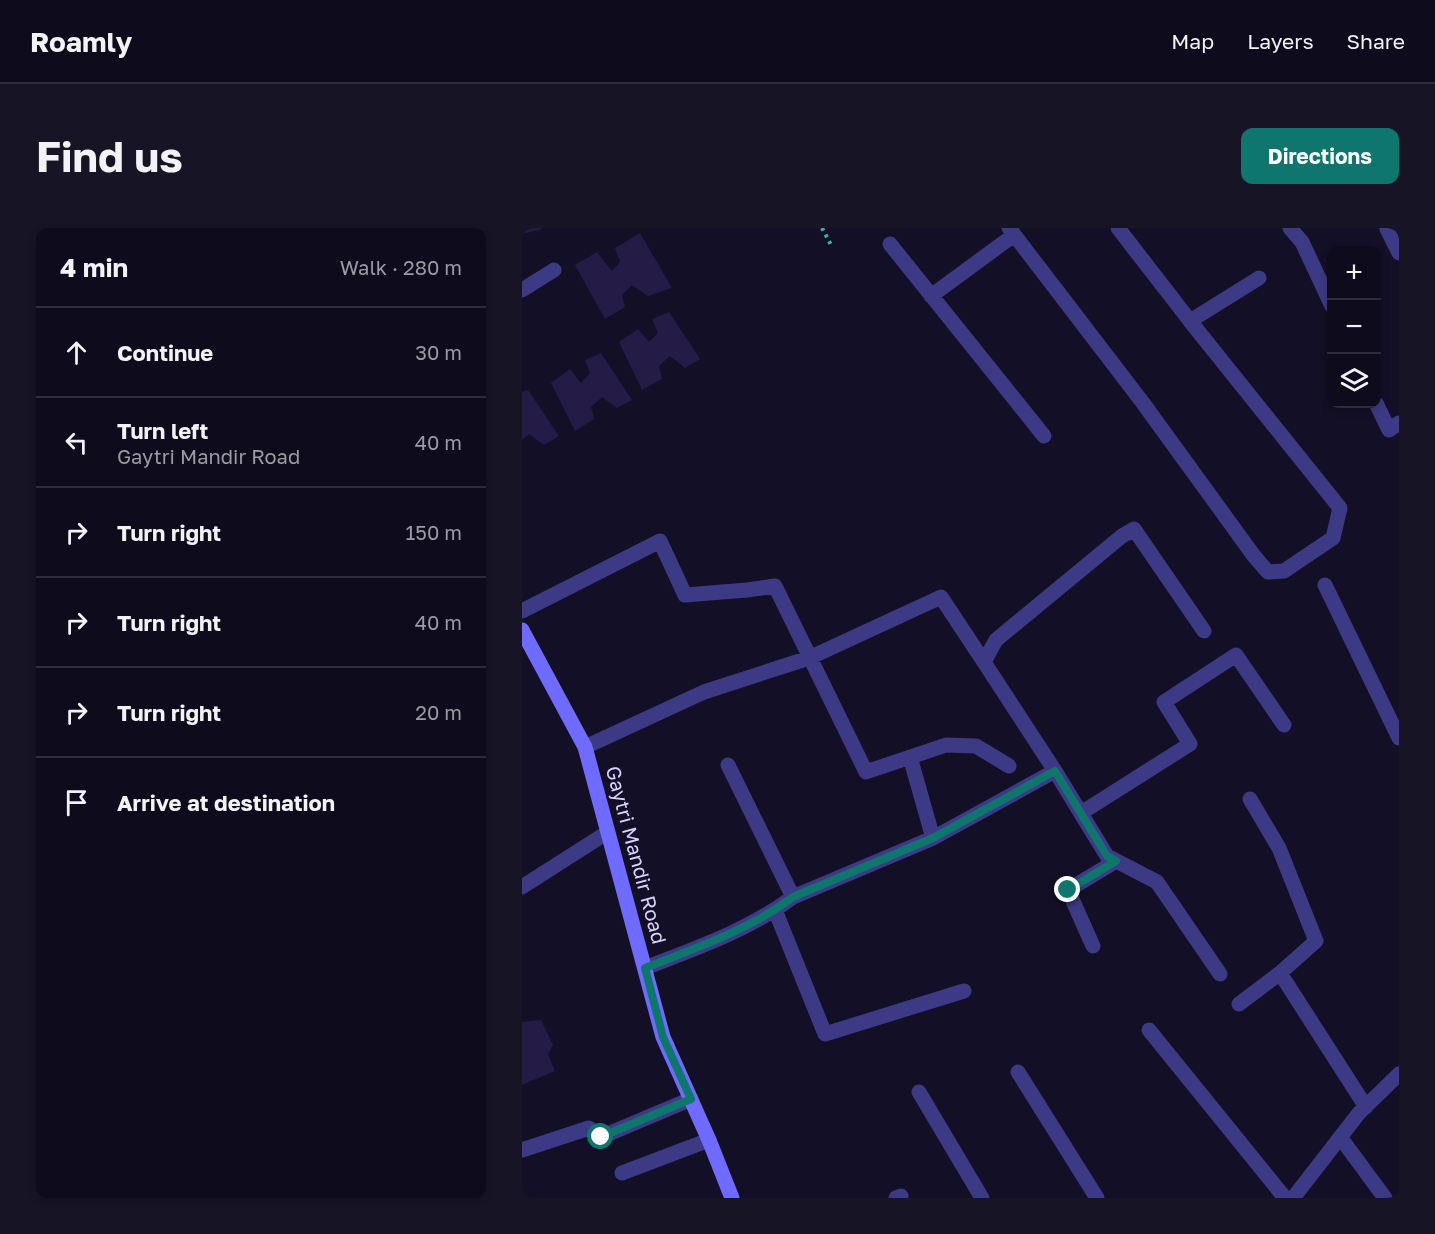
<!DOCTYPE html>
<html lang="en">
<head>
<meta charset="utf-8">
<style>
  :root { --surface:#0e0b1c; --page:#171425; --text:#f1f3f6; --muted:#9b9ba3; --line:#2e2b3b; --accent:#0f766e }
  body { margin:0; font-family:"Golos Text",sans-serif; background:var(--page); color:var(--text) }
  .controls { position:absolute; right:18px; top:18px; display:grid; overflow:hidden; border-radius:12px; box-shadow:0 3px 9px #0003 }
  .controls button { width:54px; height:54px; display:grid; place-items:center; padding:0; border:0; border-bottom:2px solid var(--line); background:var(--surface); color:var(--text); font:30px sans-serif }
  .stop { position:absolute; width:18px; height:18px; margin:-14px; border:4px solid #0f766e; border-radius:50%; background:#fff }
  .stop.end { background:#0f766e; border-color:#fff; box-shadow:0 2px 6px #0008 }
  .list { margin:0; padding:0; list-style:none }
  h2 { display:flex; justify-content:space-between; align-items:center; height:78px; margin:0; padding:0 24px; font-size:26px }
  h2 small { font-size:20px; font-weight:400; color:var(--muted) }
  .list li { display:grid; grid-template-columns:39px 1fr auto; gap:18px; align-items:center; box-sizing:border-box; height:90px; padding:0 24px; border-top:2px solid var(--line) }
  .list b { display:block; font-size:22px; white-space:nowrap }
  .list p { margin:0; font-size:20px; white-space:nowrap; color:var(--muted) }
  .list em { font-size:20px; font-style:normal; color:var(--muted) }
  .icon { flex:none; width:33px; height:33px; fill:none; stroke:currentColor; stroke-width:2; stroke-linecap:round; stroke-linejoin:round }
  .map { position:relative; flex:none; width:877px; height:970px; overflow:hidden; border-radius:12px }
  header { display:flex; align-items:center; gap:36px; box-sizing:border-box; height:84px; padding:0 30px; background:var(--surface); border-bottom:2px solid var(--line) }
  header strong { font-size:28px }
  nav { display:flex; gap:33px; margin-inline-start:auto; font-size:21px }
  .intro { display:flex; align-items:center; justify-content:space-between; box-sizing:border-box; height:144px; padding:0 36px }
  h1 { margin:0; font-size:42px }
  .button { padding:15px 27px; border-radius:12px; background:var(--accent); color:#fff; font-size:21px; font-weight:700 }
  main { display:flex; gap:36px; padding:0 36px }
  aside { flex:1; background:var(--surface); border-radius:12px; box-shadow:0 3px 9px #0003 }
  .map>svg:first-child { display:block }
  .building { fill:#241b47 }
  .lines { fill:none; stroke-linecap:round; stroke-linejoin:round }
  .path { stroke:#2fb8b0; stroke-width:4; stroke-dasharray:3 4.5; stroke-linecap:butt }
  .street { stroke:#3d3a85; stroke-width:15 }
  .secondary { stroke:#6f6bff; stroke-width:15 }
  .route { stroke:#0f766e; stroke-width:8 }
  .labels { text-anchor:middle; stroke-width:5; stroke-linejoin:round; paint-order:stroke }
  .street-label { font-size:20px; fill:#d9d4ff; stroke:#130f26 }
</style>
</head>
<body>
<header>
<strong>Roamly</strong>
<nav><a>Map</a><a>Layers</a><a>Share</a></nav>
</header>
<div class="intro"><h1>Find us</h1><a class="button">Directions</a></div>
<main>
<aside>
<h2>4 min<small>Walk · 280 m</small></h2>
<ul class="list">
<li><svg class="icon" aria-label="ahead" viewBox="0 0 24 24"><path d="M12 20V5M6 11l6-6 6 6"/></svg><div><b>Continue</b></div><em>30 m</em></li>
<li><svg class="icon" aria-label="left" viewBox="0 0 24 24"><path d="M17 20v-9H6M10 6l-5 5 5 5"/></svg><div><b>Turn left</b><p>Gaytri Mandir Road</p></div><em>40 m</em></li>
<li><svg class="icon" aria-label="right" viewBox="0 0 24 24"><path d="M7 20v-9h11M14 6l5 5-5 5"/></svg><div><b>Turn right</b></div><em>150 m</em></li>
<li><svg class="icon" aria-label="right" viewBox="0 0 24 24"><path d="M7 20v-9h11M14 6l5 5-5 5"/></svg><div><b>Turn right</b></div><em>40 m</em></li>
<li><svg class="icon" aria-label="right" viewBox="0 0 24 24"><path d="M7 20v-9h11M14 6l5 5-5 5"/></svg><div><b>Turn right</b></div><em>20 m</em></li>
<li><svg class="icon" aria-label="arrive" viewBox="0 0 24 24"><path d="M6 21V4h12l-3 4 3 4H6"/></svg><div><b>Arrive at destination</b></div></li>
</ul>
</aside>
<div class="map">
<svg width="877" height="970" viewBox="0 0 877 970">
  <rect width="100%" height="100%" fill="#130f26"/>
  <path class="building" d="M0,0H20V1L0,6Z
    M118,5L150,60L126,68L110,57L100,67L103,79L83,91L53,37L75,24L90,43L98,34L93,20Z
    M147,84L178,131L163,140L148,128L137,138L140,151L120,162L97,114L116,101L127,114L136,105L130,91Z
    M79,125L110,172L95,180L80,169L69,179L72,191L53,203L29,155L48,141L59,155L68,145L63,132Z
    M6,162L37,208L22,217L7,206L0,212V164Z
    M19,792L31,817L26,826L33,843L0,857V794Z"/>
  <g class="lines">
    <path class="path" d="M300,0L309,17"/>
    <path class="street" d="M487,0L621,175L732,328L746,344L762,343L811,310L818,280L668,93L737,50
      M596,0L668,93
      M768,0L780,14L810,78
      M865,1L877,25
      M368,16L522,208
      M0,62L32,42
      M409,68L492,7
      M854,175L867,202L877,195
      M803,357L877,510
      M0,383L138,313L163,367L225,362L253,358L344,544L424,517L454,518L487,538
      M682,403L612,301L600,308L474,412L462,434L533,543L585,628L635,654L698,746
      M63,519L182,464L287,430L419,369L462,434
      M206,537L271,669
      M728,571L757,620L794,713L758,745L844,879
      M559,585L668,516L642,474L714,427L762,497
      M411,610L533,543
      M0,659L86,604
      M253,682L303,806L442,763
      M571,718L546,662L594,633
      M123,740C174,720 227,702 271,669L411,610L388,529
      M717,776L758,745
      M627,802L763,970
      M496,844L575,970
      M397,864L460,970
      M818,909L863,970
      M0,922L67,900L79,909L169,871
      M100,945L187,912
      M374,970L379,968
      M771,970L837,885L877,846"/>
    <path class="secondary" d="M0,402L63,519L141,809L187,912L210,970"/>
  </g>
  <g class="lines">
    <path class="route" d="M79,909L169,871L141,809L123,740C174,720 227,702 271,669L411,610L533,543L585,628L594,633L546,662"/>
  </g>
  <g class="labels">
    <g class="street-label">
      <text transform="translate(114 627) rotate(75)" y="7">Gaytri Mandir Road</text>
    </g>
  </g>
</svg>
<div class="controls">
<button>+</button>
<button>−</button>
<button><svg class="icon" aria-label="layers" viewBox="0 0 24 24"><path d="M12 4l9 5-9 5-9-5zM3 14l9 5 9-5"/></svg></button>
</div>
<div class="stop" style="left:79px;top:909px"></div>
<div class="stop end" style="left:546px;top:662px"></div>
</div>
</main>
</body>
</html>
